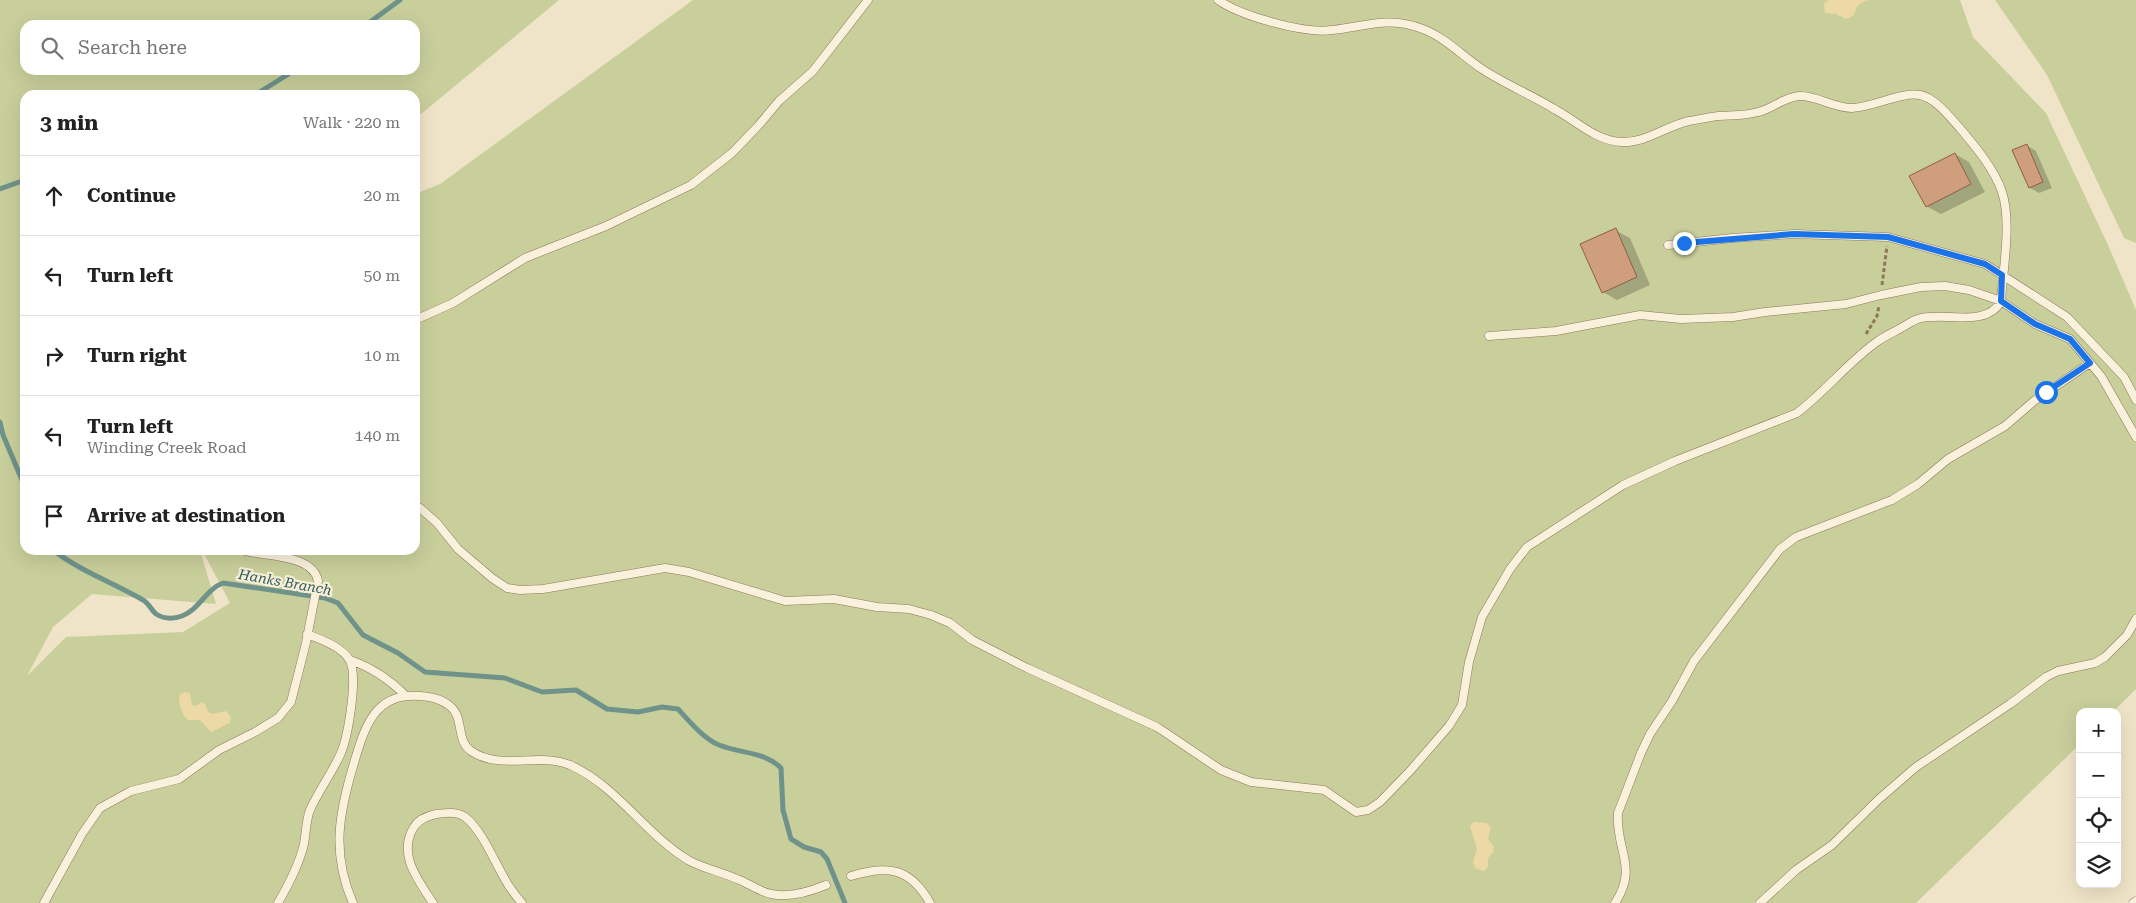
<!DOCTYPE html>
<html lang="en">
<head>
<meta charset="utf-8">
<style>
  :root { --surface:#fff; --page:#f6f6f6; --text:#222; --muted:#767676; --line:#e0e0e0 }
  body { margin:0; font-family:"Roboto Serif",serif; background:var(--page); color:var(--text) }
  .controls { position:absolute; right:15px; bottom:15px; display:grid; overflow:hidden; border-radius:10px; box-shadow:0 5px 20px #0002 }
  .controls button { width:45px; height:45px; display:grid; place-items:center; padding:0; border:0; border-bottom:1px solid var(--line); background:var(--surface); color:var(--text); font:25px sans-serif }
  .stop { position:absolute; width:15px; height:15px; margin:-11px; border:4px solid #1a73e8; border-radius:50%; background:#fff }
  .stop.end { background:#1a73e8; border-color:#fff; box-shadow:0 1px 5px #0008 }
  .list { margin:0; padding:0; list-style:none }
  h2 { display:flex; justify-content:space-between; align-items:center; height:65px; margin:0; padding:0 20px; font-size:21px }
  h2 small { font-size:16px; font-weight:400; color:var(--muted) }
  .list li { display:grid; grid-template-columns:32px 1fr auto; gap:15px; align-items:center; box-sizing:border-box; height:80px; padding:0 20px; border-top:1px solid var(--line) }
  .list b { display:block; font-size:19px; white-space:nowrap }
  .list p { margin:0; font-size:16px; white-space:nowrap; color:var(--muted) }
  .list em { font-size:16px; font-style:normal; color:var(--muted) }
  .icon { flex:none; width:28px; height:28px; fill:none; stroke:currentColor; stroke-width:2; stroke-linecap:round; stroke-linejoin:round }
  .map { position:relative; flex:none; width:2136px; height:903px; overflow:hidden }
  .search { position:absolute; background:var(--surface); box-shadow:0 5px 20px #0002; left:20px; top:20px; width:400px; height:55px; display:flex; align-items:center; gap:12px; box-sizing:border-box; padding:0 18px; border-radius:15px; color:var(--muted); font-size:19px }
  .panel { position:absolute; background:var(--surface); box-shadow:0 5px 20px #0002; left:20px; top:90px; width:400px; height:465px; border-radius:15px }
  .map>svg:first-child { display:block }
  .green { fill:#c9cf9b; fill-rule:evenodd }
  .sand { fill:#ecd9a5 }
  .shadow { fill:#0003 }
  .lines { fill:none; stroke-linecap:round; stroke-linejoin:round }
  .stream { stroke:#6f938a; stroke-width:5 }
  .building { fill:#cf9f7d; stroke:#8d5f41 }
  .lane-casing { stroke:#8d765c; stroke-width:9 }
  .path { stroke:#8d765c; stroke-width:3; stroke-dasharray:4 2.5; stroke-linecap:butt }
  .lane { stroke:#faf1dc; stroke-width:8 }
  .route { stroke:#1a73e8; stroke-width:6 }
  .labels { text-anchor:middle; stroke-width:4.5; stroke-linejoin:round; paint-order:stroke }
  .water-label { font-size:14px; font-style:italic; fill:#2f5d5a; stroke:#f7eed8 }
</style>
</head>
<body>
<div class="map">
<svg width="2136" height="903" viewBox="0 0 2136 903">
  <rect width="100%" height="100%" fill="#f0e4c8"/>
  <path class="green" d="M0,0H559L415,119V95H25V550H200L216,604L92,594L53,627L27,676L66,637L183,632L230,603L202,550H415V194L440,184L693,0H1960L1973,37L2046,113L2108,245L2136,310V689L2113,712H2080V744L1916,903H0ZM25,25H415V70H25Z
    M1995,0H2136V243L2124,238L2047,75Z"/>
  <path class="sand" d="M1828,0H1869C1848,6 1862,15 1846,19L1836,14L1825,13L1824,3Z
    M185,692L190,693L192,705L195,706L202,702L205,704L208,712L212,714L226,711L231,717L230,723L211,732L200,720H188C182,715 177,702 180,694Z
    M1474,822L1486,823L1491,827L1488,839L1494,847L1493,852L1488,858V867L1484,871L1475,868L1473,862L1477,849L1470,826Z"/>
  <path class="shadow" d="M2026,145L2036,151L2052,188L2039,193L2030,188L2014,151Z
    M1955,154L1969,162L1985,192L1941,214L1926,206Z
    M1615,230L1630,238L1650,285L1617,300L1603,292Z"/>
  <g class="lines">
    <path class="stream" d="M366,25L400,0
      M255,95L295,70
      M0,189L25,180
      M0,422L3,435L25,487
      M53,550C80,571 114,583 143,600C149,603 151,610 156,614C164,619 174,619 182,616C199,610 206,589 223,583L325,598L338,603L363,635L398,653L425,672L505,678L542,692L576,690L607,709L638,712L662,707L678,709C690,722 703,738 719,745C741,754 764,751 781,768L783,810L791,839L804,847L821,852L827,859L845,903"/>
  </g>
  <path class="building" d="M2027,144L2043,182L2029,188L2012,150Z
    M1955,153L1971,184L1926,207L1909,176Z
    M1616,228L1637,277L1602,293L1580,244Z"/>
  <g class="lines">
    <g class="lane-casing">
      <path id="lane" d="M1668,245L1732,238L1794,234L1888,237L1985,264L2067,317L2124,377L2136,400
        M415,320L453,303L525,258L606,226L691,185L732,153L758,126L779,101L813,71L868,0
        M1489,336L1556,331L1640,315L1681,319L1733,317L1765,312L1846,304L1881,295L1921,287L1945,286L1969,290L2001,301L2035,324L2070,339L2101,376L2136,437
        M415,506L420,508L437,523L458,549L492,578L507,588L520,590L543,589L665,568L689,572L785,601L834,599L877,607L909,609L931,615L950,623L972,640L1027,668L1157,727L1221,770L1251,782L1324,790L1356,812L1368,810L1380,802L1410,771L1449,726L1462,705L1469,662L1482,617L1510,569L1527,547L1623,485L1675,461L1797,413C1826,391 1848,362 1878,341C1885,336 1894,332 1901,328C1907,325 1913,320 1918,319C1941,311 1987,329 2001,301C2003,270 2012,221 2002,192C1994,168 1974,145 1958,126C1948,115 1935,98 1920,95C1900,92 1874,107 1852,108C1833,108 1816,95 1799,96C1784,97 1772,109 1758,112C1745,116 1731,115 1718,116C1708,117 1698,120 1689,121C1666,126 1646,143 1622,142C1596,141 1578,122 1556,110C1532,95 1506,85 1482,69C1461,55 1444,36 1420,28C1387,16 1364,27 1332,30C1304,34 1241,16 1218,0
        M350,660C370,667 390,680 405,695
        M851,876C887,865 910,867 930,903
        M44,903L82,834L100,808L131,791L179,779L219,750L255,732L278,718L291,702L306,643L318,581C313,553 263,557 241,550
        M278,903C289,884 299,865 304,844C306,833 306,820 310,810C319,790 332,773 341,753C348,736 359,674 349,659C340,646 322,640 307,634
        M353,903C331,853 339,813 354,763C365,726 375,692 420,696C432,697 442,699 451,707C464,718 456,741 471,751C500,771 538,752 570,765C617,786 644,833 688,860C702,868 721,872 737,879C748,883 760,892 771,894C790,898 809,892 826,885
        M433,903C418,880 397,854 414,827C418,820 427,816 436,814C445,813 457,811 465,817C482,830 495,863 506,881C510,889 516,896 522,903
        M1615,903C1639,867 1615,849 1618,813L1641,753L1650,734L1672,701L1694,661L1780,549L1796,537L1892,500L1918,484L1948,459L2005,426L2034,401L2090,363
        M1760,903L1796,870L1832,845L1879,799L1916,767L2010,704L2046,677L2058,671L2095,663L2105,657L2127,635L2136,619
        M2133,903L2136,901"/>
    </g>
    <path class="path" d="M1882,285L1887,246
      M1866,334L1877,316L1879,306"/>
    <use href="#lane" class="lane"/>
  </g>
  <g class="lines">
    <path class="route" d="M1684,243L1794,234L1888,237L1985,264L2002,275L2001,301L2035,324L2070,339L2090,363L2046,392"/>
  </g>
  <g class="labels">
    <g class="water-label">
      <text transform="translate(285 582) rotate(10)" y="5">Hanks Branch</text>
    </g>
  </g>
</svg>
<div class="controls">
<button>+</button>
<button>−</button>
<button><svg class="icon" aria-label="locate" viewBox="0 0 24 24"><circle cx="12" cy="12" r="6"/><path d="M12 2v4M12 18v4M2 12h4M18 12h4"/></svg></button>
<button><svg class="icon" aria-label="layers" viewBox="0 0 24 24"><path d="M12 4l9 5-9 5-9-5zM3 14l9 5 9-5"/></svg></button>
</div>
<div class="stop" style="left:2046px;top:392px"></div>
<div class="stop end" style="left:1684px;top:243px"></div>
<div class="search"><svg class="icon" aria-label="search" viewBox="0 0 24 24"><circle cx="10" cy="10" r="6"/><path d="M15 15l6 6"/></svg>Search here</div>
<section class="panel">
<h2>3 min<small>Walk · 220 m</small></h2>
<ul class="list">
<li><svg class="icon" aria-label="ahead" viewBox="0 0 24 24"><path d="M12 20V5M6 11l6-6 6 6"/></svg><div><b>Continue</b></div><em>20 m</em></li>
<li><svg class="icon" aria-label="left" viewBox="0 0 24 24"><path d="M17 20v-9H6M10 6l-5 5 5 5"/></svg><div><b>Turn left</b></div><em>50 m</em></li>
<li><svg class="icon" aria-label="right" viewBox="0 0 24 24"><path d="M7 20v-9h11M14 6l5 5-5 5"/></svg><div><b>Turn right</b></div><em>10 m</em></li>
<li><svg class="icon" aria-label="left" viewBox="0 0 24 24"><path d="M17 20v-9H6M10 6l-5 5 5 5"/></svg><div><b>Turn left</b><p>Winding Creek Road</p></div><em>140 m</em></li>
<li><svg class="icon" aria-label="arrive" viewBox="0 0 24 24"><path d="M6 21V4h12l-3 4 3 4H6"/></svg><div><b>Arrive at destination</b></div></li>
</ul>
</section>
</div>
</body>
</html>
